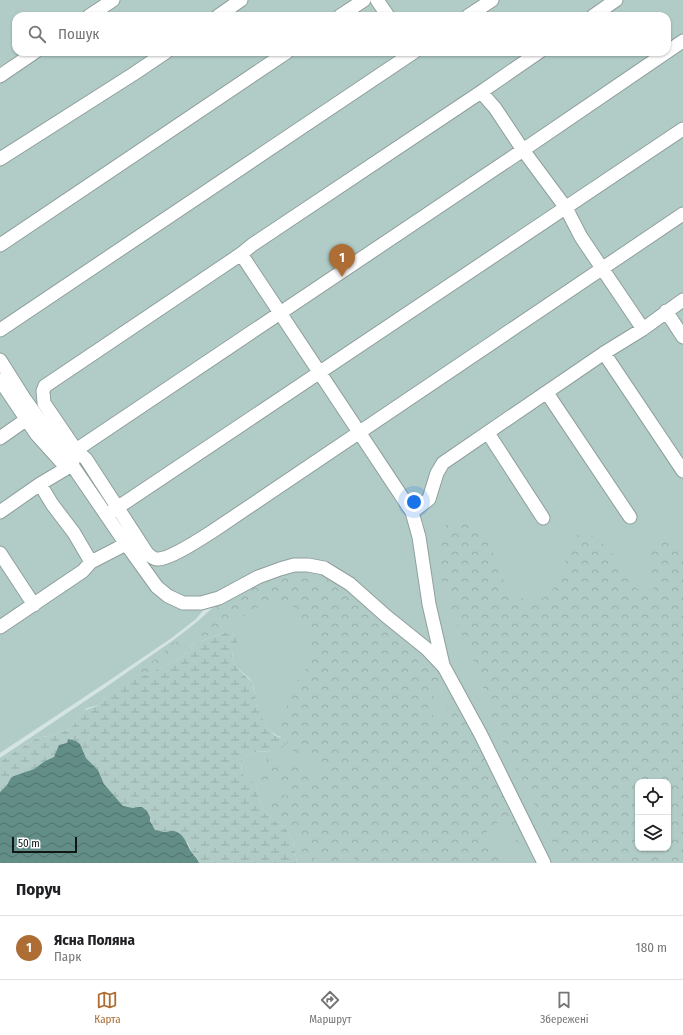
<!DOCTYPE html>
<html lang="uk">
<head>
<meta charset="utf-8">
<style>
  :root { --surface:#fff; --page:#f6f6f6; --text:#202124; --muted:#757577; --line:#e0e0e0; --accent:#ad6d35 }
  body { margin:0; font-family:"Fira Sans Condensed",sans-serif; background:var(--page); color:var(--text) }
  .controls { position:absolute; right:12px; bottom:12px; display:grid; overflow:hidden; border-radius:8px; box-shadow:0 1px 3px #0004 }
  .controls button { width:36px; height:36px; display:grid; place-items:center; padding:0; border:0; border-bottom:1px solid var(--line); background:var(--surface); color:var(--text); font:20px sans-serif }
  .scale { position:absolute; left:12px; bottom:10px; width:65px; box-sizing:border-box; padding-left:4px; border:2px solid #101615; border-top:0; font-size:11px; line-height:14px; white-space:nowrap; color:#101615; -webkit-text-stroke:3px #fff; paint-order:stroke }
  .you { position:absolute; left:414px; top:502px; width:14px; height:14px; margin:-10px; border:3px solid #fff; border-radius:50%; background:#1a73e8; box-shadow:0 0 0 6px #1a73e833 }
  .badge { display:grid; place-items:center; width:26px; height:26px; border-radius:50%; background:var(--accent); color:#fff; font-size:13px; font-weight:700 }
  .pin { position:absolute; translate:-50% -33px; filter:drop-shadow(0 1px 2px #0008) }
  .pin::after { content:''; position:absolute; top:21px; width:14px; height:12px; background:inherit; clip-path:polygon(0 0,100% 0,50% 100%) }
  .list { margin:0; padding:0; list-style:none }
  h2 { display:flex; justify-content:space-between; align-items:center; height:52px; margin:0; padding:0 16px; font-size:17px }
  h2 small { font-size:13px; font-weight:400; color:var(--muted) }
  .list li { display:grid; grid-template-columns:26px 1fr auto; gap:12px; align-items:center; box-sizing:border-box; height:64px; padding:0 16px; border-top:1px solid var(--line) }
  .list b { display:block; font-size:15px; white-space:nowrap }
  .list p { margin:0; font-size:13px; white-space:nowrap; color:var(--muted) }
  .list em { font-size:13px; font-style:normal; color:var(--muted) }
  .icon { flex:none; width:22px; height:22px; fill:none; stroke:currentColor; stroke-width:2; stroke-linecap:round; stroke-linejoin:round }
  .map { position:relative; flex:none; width:683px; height:863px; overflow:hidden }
  .search { position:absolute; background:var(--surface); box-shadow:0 1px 3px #0004; left:12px; right:12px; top:12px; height:44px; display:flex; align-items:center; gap:10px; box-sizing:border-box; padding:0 14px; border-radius:12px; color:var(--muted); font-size:15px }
  .sheet { height:116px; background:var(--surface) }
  nav { display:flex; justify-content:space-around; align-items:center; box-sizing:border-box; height:56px; border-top:1px solid var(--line); background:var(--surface); font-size:11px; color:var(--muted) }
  nav a { display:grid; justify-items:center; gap:2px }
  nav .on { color:var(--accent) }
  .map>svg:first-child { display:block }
  .green { fill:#b1ccc7; fill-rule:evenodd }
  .forest { fill:url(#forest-crowns); fill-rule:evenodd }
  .wetland { fill:url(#wetland-marsh) }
  .water { fill:url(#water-waves) }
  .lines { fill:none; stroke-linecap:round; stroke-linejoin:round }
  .minor-casing { stroke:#8f9f9c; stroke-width:15 }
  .minor { stroke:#fff; stroke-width:13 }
</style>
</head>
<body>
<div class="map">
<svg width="683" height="863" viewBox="0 0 683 863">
  <defs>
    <pattern id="forest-crowns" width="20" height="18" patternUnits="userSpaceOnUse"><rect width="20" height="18" fill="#b1ccc7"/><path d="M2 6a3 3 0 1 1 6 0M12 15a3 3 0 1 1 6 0" fill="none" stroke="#97aeaa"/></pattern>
    <pattern id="wetland-marsh" width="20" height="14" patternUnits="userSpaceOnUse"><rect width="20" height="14" fill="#b1ccc7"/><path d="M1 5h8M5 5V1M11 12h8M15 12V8" fill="none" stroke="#97aeaa"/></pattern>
    <pattern id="water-waves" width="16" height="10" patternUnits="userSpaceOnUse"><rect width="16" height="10" fill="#638d87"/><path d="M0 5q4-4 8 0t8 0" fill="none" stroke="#50726d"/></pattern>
  </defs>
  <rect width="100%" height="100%" fill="#d4e4e2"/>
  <path class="green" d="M0,0H683V863H552L464,689L448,666L430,586L423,522L413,529L437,650L325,565L215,596L196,619L173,637L104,684L0,753ZM16,16H667V52H16ZM638,782H668V848H638Z
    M323,571L441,668L540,863H297L293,841L286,829L266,814L260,802L256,786C243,774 239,777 243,757L254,752L270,751L281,737C265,732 258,712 255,697C254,693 254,686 252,682C248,674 237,672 233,659C231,652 234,642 234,634L226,632L196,643L188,649L182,657L168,665L148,674L113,692L106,696L99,705L87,708L78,716L76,722L69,729L51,736L41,737L35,739L0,761V758L106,687L175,639L198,621L221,600L280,572Z"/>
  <path class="forest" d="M468,519C499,521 489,599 532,600C538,600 547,597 551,592C559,583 567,554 572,541L576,536L581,533C606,536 617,561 630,580C633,585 637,590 643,593L652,591L654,588C653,584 650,580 650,576C648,565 650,550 656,541C666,539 676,547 683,554V863H563L490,715L480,675L454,618L440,574L439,550L444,528L448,523L454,521ZM638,782H668V848H638Z
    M291,570H310L311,573C309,583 316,585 325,584L327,579L331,577L340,583L428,656L443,675C442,680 439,681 437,686C434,693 428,713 435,719C437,720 438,721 441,720C445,720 447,716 449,712L445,696L446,691L450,688L483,751L508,809L515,820L527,842L525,846L522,847L519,844L509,833L502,823C491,822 484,831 486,842L503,853L504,863H354V858L348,855L345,856L341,863H324L323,859L317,856L315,857L313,863H301C300,856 303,849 303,842C301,839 298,838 296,835C294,829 291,823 286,819C279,814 271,815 266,808L269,792C277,787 279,794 287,796L288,791L287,786L274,776H269L265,786H260C253,776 259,765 267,759H272L280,764L295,763L305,770L314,780H320C326,765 306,759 296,753C293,752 291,749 288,747C288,736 279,735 281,721C282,712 287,707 291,699C295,694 295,687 297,681C299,675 304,672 308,666C311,661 308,657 309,651C309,646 313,642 314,637L309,630L299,625C296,619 297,611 292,605C272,582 220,643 198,636C196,625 207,628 211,620C213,615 213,610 217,605L276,574Z
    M178,642L185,644V646L183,649L176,653L170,661L137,677L132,678L130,676V674L138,668L159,658L172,643Z"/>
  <path class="wetland" d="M226,632H231L237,637V644L232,654L233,660L239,670L252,682L257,706L265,724L274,735L285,740L286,744L280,750L254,752L243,757C239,777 243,774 256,785L260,802L266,814L286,829L293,841L297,863H199L197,858L191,851L188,843L169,831C146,836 154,817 146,811C144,809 140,808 137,807L133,808L123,807L104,784L98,770L86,758L80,744L67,743L54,757L45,761L34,769L14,776L7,785L0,792V761L35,739L41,737L51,736L69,729L76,722L78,716L83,711L99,705L106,696L122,685L168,665L182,657L188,649L196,643Z"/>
  <path class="water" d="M68,739L76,741L80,744L86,758L98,770L104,784L123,806L133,808L137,807H142L147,811L150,817V821L155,830C158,830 162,832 165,832C168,832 170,830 174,831C184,834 186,842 190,850C193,855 197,857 199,863H0V792L7,785L11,778L14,776L34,769L45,761L54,757L59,745L67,743Z"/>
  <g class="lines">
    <g class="minor-casing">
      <path id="minor" d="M377,0L388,16
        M89,16L113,0
        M218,16L241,0
        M340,16L364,0
        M468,16L492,0
        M593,16L616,0
        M539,52L481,92L252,245L241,254L45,386L43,391L44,403L76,450L86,459L147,553C150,556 153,559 157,559C169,560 202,538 213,531L683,214
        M0,76L35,52
        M481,92L495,108L523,150L566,208L581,237L643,329
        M0,159L135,73L166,52
        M0,245L287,52
        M241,254L412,512L429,499L437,473L443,463L604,353L643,329L683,300
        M666,311L683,337
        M0,330L414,52
        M604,353L683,471
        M0,360L24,398L72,465L126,544L157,587L168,596L183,603H201L219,598L258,577L280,569L294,565H308L324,568L350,584L386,616L427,649L444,667L481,735L544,863
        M0,380L37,435L64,465
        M547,393L630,517
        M488,433L543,518
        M0,438L27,419
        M40,484L52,504L74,533L91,562
        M0,512L40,484L72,465L76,450L523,150L683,41
        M111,512L683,129
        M412,512L419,537L429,604L443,665
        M0,553L34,605
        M0,627L83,571L91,562L126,544"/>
    </g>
    <use href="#minor" class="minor"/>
  </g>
</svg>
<div class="controls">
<button><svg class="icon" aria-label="locate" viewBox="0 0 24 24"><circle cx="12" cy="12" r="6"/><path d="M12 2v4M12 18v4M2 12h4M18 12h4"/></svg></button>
<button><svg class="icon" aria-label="layers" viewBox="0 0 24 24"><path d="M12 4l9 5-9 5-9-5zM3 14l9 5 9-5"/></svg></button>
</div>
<div class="scale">50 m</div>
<div class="you"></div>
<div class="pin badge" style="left:342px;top:277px">1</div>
<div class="search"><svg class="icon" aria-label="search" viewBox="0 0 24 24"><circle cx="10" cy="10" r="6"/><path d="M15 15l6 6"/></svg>Пошук</div>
</div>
<section class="sheet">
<h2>Поруч<small></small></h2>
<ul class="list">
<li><span class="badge">1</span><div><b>Ясна Поляна</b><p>Парк</p></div><em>180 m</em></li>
</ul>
</section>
<nav>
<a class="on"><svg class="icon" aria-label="map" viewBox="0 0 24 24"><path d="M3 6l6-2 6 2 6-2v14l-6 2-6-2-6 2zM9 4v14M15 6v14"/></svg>Карта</a>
<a><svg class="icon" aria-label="directions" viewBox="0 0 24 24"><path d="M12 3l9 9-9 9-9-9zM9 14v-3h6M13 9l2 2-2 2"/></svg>Маршрут</a>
<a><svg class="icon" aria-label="saved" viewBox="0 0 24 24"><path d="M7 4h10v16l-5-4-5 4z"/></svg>Збережені</a>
</nav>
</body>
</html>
